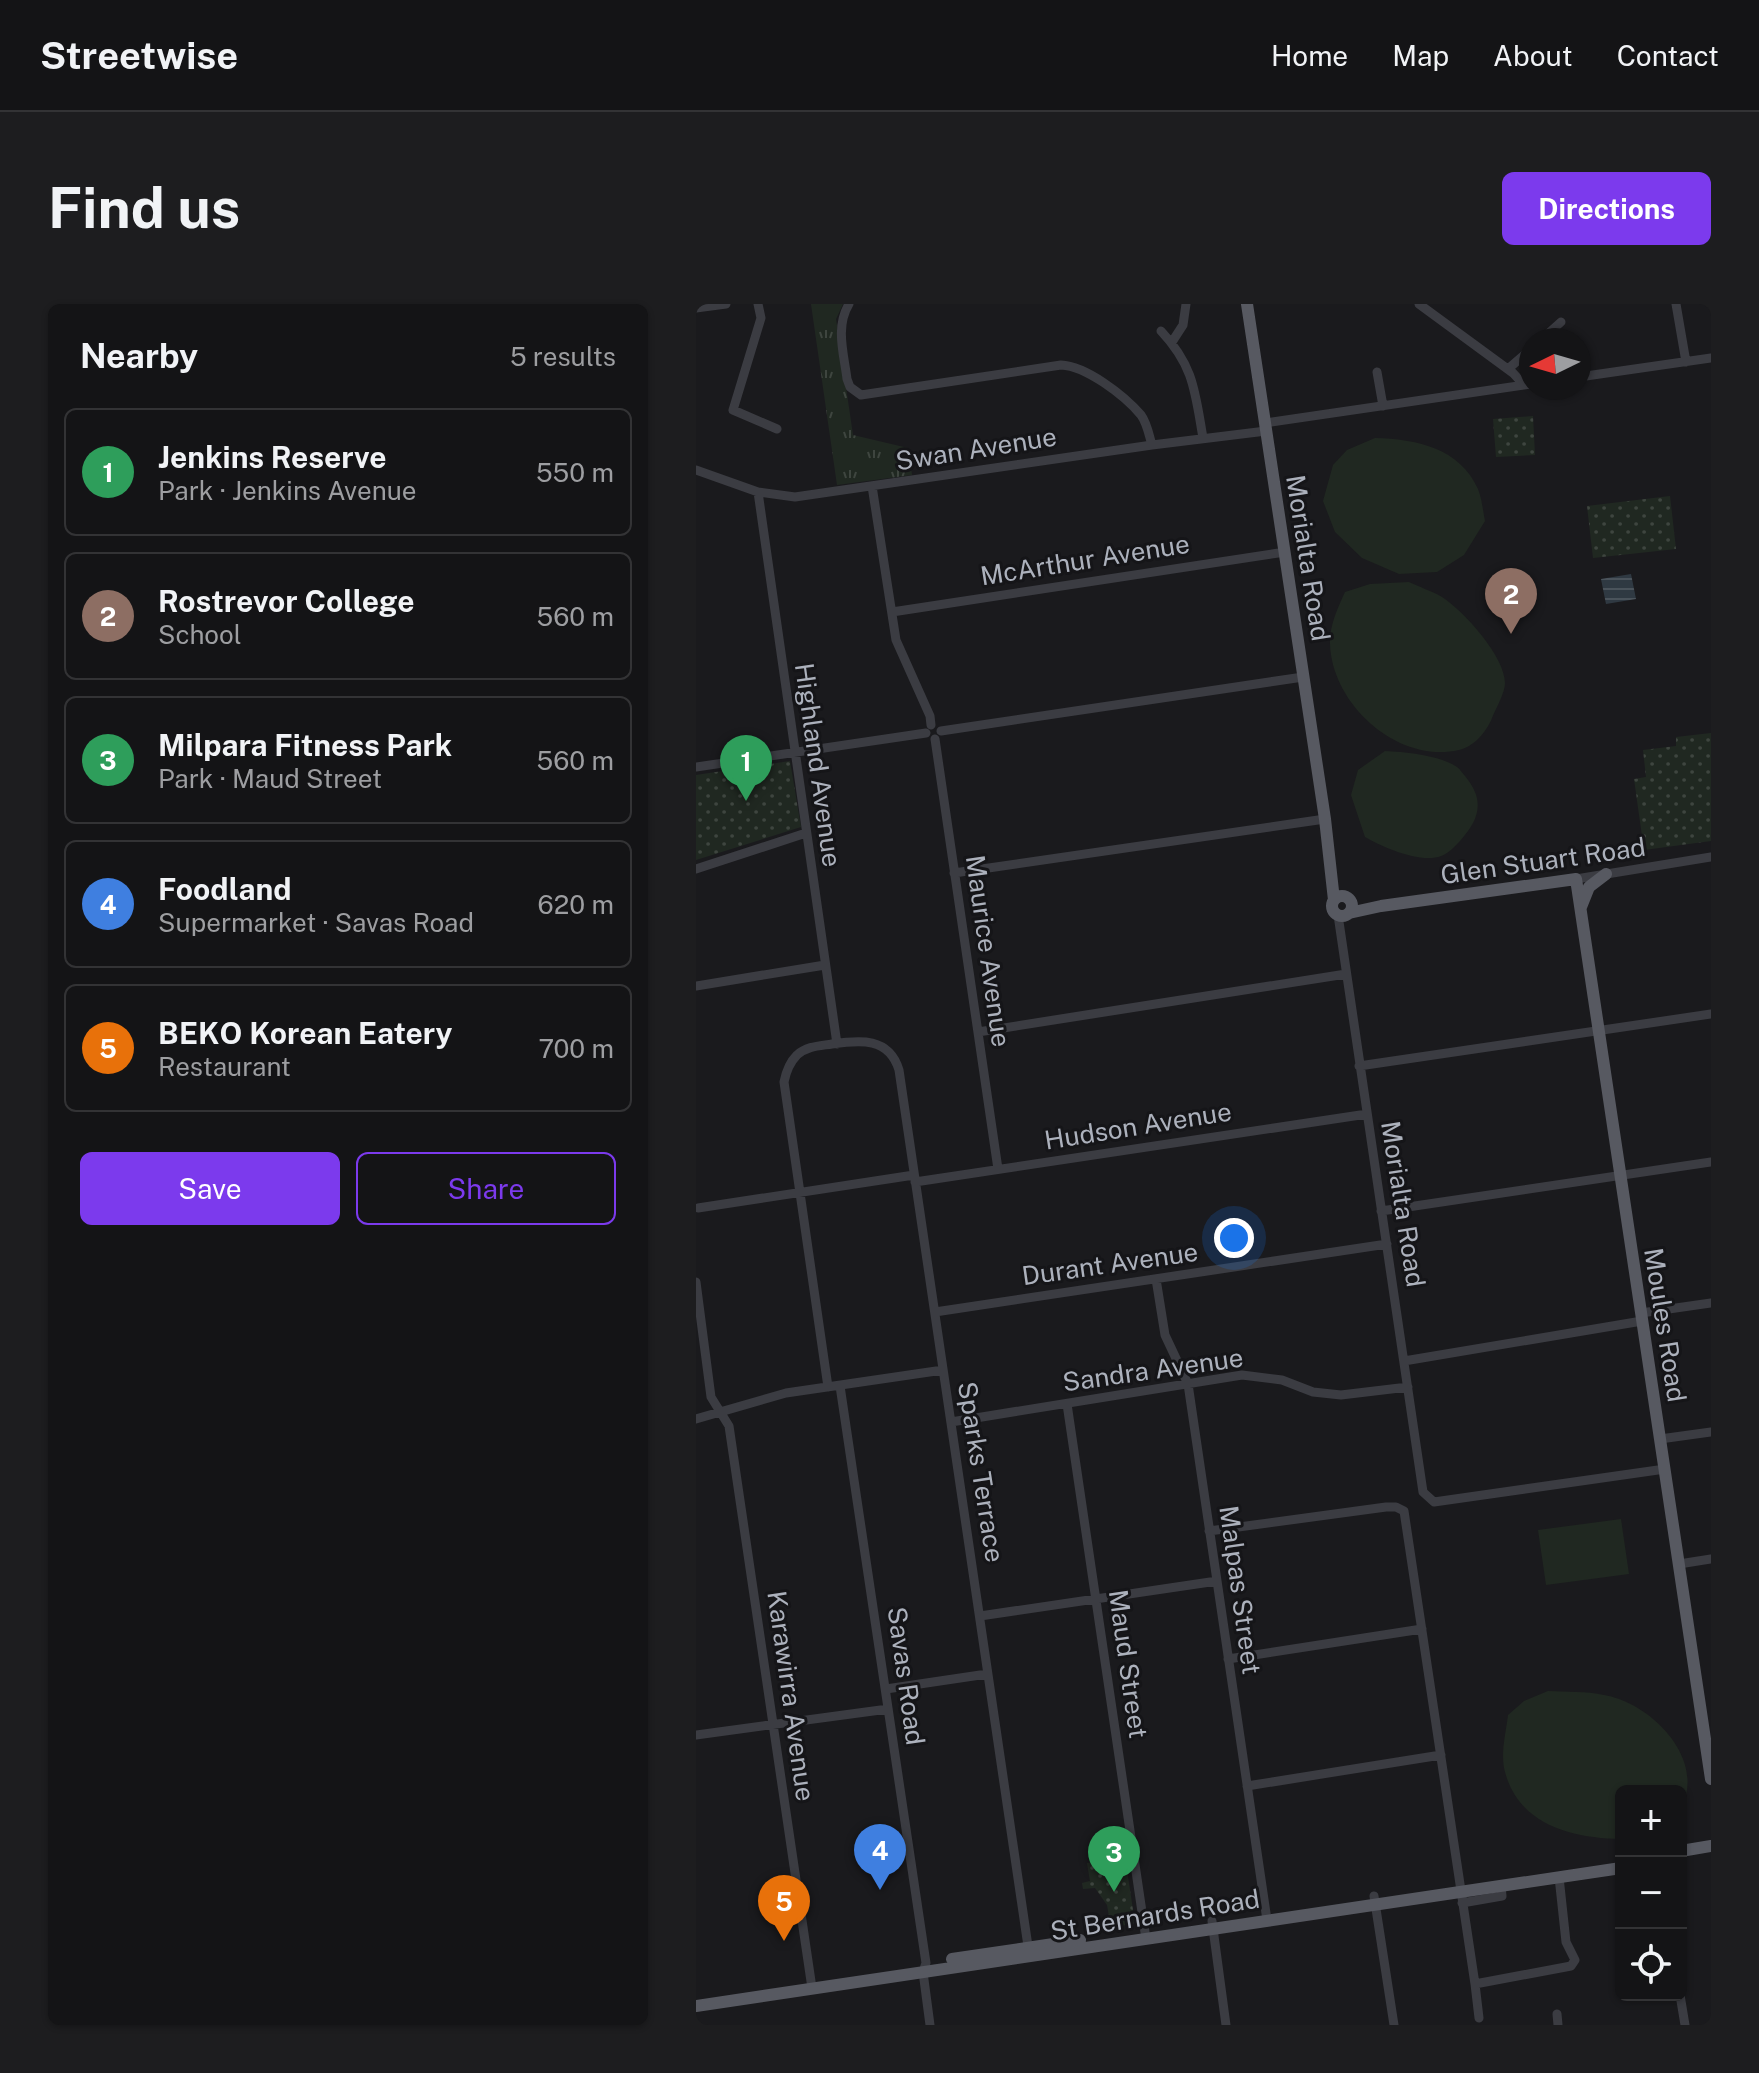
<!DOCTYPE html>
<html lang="en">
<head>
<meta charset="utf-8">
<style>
  :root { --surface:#141416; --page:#1d1d1f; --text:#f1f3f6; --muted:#9d9ea1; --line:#333335; --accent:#7c3aed }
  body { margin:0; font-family:"Public Sans",sans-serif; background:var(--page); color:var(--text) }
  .controls { position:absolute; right:24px; bottom:24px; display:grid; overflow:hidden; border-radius:12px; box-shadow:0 2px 6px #0004 }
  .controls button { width:72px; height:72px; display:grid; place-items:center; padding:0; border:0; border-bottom:2px solid var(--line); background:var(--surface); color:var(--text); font:40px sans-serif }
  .compass { position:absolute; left:823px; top:24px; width:72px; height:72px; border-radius:50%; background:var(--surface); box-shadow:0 2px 6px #0004; rotate:265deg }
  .you { position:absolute; left:538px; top:934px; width:28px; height:28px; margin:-20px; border:6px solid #fff; border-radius:50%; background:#1a73e8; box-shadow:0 0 0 12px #1a73e833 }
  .badge { display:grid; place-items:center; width:52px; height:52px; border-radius:50%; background:var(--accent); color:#fff; font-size:26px; font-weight:700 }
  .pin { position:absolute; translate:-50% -66px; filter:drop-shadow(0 2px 4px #0008) }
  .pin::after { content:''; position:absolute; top:42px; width:28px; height:24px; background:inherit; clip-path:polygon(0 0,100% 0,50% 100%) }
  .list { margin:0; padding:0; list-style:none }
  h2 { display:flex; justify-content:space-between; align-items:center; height:104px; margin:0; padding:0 32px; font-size:34px }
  h2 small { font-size:26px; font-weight:400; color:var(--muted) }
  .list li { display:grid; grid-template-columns:52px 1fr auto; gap:24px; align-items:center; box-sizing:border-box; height:128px; margin:0 16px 16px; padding:0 16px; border:2px solid var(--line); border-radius:12px }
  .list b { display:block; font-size:30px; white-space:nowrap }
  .list p { margin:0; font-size:26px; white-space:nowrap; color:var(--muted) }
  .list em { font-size:26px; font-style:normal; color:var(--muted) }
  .actions { display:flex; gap:16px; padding:24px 32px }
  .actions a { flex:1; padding:18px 0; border:2px solid var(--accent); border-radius:12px; text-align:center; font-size:28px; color:var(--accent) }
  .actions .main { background:var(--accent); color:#fff }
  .icon { flex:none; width:44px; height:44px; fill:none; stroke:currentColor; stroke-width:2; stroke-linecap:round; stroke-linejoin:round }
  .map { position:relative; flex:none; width:1015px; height:1721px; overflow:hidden; border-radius:12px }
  header { display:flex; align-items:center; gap:48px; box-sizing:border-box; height:112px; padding:0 40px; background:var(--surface); border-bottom:2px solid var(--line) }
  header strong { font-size:38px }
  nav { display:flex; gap:44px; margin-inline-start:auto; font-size:28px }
  .intro { display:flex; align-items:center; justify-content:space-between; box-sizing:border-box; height:192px; padding:0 48px }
  h1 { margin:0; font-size:56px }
  .button { padding:20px 36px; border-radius:12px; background:var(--accent); color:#fff; font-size:28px; font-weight:700 }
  main { display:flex; gap:48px; padding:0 48px }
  aside { flex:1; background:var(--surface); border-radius:12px; box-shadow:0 2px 6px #0004 }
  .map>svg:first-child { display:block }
  .grass { fill:url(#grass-tufts) }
  .park { fill:url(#park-dots) }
  .pitch { fill:#202821 }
  .water { fill:url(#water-rules) }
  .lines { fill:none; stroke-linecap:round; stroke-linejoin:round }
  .minor { stroke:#3b3c42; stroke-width:9 }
  .major { stroke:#575961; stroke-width:12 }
  .labels { text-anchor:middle; stroke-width:6; stroke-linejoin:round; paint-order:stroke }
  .street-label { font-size:26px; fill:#acb1bc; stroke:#151518 }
</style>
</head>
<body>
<header>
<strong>Streetwise</strong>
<nav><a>Home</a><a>Map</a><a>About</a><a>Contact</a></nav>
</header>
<div class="intro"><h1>Find us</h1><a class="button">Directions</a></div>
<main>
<aside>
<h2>Nearby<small>5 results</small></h2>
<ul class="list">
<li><span class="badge" style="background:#2e9e5b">1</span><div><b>Jenkins Reserve</b><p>Park · Jenkins Avenue</p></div><em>550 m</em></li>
<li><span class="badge" style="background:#8d6e63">2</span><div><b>Rostrevor College</b><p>School</p></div><em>560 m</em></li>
<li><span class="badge" style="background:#2e9e5b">3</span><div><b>Milpara Fitness Park</b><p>Park · Maud Street</p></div><em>560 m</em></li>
<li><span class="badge" style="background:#3f7fe0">4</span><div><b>Foodland</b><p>Supermarket · Savas Road</p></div><em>620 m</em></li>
<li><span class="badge" style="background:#e8710a">5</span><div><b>BEKO Korean Eatery</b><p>Restaurant</p></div><em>700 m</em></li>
</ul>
<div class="actions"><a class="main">Save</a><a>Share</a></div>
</aside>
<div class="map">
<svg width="1015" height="1721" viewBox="0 0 1015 1721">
  <defs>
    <pattern id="grass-tufts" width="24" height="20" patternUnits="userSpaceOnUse" patternTransform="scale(2)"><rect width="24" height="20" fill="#202821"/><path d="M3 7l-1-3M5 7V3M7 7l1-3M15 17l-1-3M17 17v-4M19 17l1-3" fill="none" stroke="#3e453f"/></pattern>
    <pattern id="park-dots" width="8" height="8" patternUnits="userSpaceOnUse" patternTransform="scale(2)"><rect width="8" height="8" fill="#202821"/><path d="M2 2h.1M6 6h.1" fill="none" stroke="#3e453f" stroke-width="1.8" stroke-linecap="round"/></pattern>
    <pattern id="water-rules" width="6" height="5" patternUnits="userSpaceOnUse" patternTransform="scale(2)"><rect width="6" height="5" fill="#2f3942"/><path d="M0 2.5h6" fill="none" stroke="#4a535b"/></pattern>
  </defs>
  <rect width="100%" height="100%" fill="#1a1a1d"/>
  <path class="grass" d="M115,0H147L140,15L157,131L212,144L216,171L141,181Z"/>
  <path class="park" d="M837,112L839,151L800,153L797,115Z
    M974,192L980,245L897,254L891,202Z
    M1015,429V537L948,546L938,475L950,473L947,446L980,442V433Z
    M94,457L105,523L0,556V471Z
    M429,1553L439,1619L415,1624L411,1601L399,1584L387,1585L386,1579L394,1577L391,1559Z"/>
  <path class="pitch" d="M679,134C720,135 764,144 782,185C786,195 787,207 789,217L768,251L741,268L703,270L666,254L639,228L627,197L637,161L651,146Z
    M713,278C723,283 736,287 746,293C768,307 809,353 809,379C809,389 800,404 796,414C791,427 778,443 763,446C702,460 636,401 634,340C633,323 642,303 649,288L674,280Z
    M689,447C709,448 743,451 761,463C764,465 766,469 769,472C789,496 784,515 764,537C759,542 752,550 745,552C725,560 686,543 669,533L655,491L662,466Z
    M925,1215L933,1270L850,1281L842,1226Z
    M852,1387C870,1388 890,1387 908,1391C955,1399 1011,1455 985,1504V1487H925V1535C876,1534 823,1521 809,1468C804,1450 810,1429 812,1411L828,1397Z"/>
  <path class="water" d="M935,270L940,295L910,300L905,275Z"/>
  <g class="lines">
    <path class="minor" d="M62,0L65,14L37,106L81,125
      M153,0C139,23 148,50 151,75L154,83L165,91L365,61C390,62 428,91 445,111C451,119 453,131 456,141
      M723,0L817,69L828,81
      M980,0L990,58
      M0,4L30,0
      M465,27C498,62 499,88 507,134
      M845,36L865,18
      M476,38L487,21L490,0
      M812,65L835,45
      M681,68L687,102
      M883,73L1015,54
      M569,119L835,80
      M0,166L62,188L99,193L456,141L570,127
      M176,182L200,336L234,412L235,421
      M62,188L141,740
      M196,308L589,248
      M245,427L607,373
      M239,435L302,865
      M0,463L230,429
      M0,565L110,529
      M258,569L629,515
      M880,575L1015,553
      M642,611L727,1188L738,1198L969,1165
      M0,682L129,661
      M282,728L650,670
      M663,762L1015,710
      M219,878L671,810
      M2,904L218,871
      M685,907L1015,858
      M460,975L469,1031L492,1080L571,1616
      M0,978L15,1093L33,1122L116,1684
      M239,1008L691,940
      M945,1009L1015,999
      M708,1057L946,1017
      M144,1082L230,1659L227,1668L234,1721
      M132,1083L88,778C90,768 93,759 101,751C111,742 123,742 136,740C164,736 193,733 203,766L333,1649
      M371,1100L450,1635
      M0,1115L90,1089L247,1066
      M255,1118L546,1071L586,1076L617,1088L645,1091L712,1083
      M964,1135L1015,1128
      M513,1227L690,1203H700L708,1207L779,1680L875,1662L879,1656L870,1638L863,1573
      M983,1260L1015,1255
      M284,1312L521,1277
      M532,1355L726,1325
      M190,1385L291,1370
      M0,1431L192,1405
      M551,1482L745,1451
      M678,1592L698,1721
      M766,1599L806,1592L805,1582
      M516,1617L530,1721
      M779,1680L783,1714
      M984,1691L989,1721
      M861,1710L862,1721"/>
    <path class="major" d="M551,0L629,515L638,596
      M636 602a10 10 0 1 1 20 0a10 10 0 1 1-20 0Z
      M885,603L893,583L910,570
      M653,609L685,602L880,575L1015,1475
      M985,1547L1015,1542
      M256,1655L384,1636
      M0,1702L925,1564"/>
  </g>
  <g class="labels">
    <g class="street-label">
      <text transform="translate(280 145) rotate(-9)" y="9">Swan Avenue</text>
      <text transform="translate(612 254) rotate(81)" y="9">Morialta Road</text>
      <text transform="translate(389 256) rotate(-9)" y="9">McArthur Avenue</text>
      <text transform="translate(122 461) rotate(82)" y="9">Highland Avenue</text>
      <text transform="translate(847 557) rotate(-8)" y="9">Glen Stuart Road</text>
      <text transform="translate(292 647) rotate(82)" y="9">Maurice Avenue</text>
      <text transform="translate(442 822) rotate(-9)" y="9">Hudson Avenue</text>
      <text transform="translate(707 900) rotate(81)" y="9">Morialta Road</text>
      <text transform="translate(414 960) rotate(-8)" y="9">Durant Avenue</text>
      <text transform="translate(969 1021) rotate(81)" y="9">Moules Road</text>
      <text transform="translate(457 1066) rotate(-8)" y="9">Sandra Avenue</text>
      <text transform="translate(285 1168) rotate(81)" y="9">Sparks Terrace</text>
      <text transform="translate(544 1286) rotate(82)" y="9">Malpas Street</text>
      <text transform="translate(432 1360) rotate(82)" y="9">Maud Street</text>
      <text transform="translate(210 1372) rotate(82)" y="9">Savas Road</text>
      <text transform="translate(95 1392) rotate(82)" y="9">Karawirra Avenue</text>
      <text transform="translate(459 1611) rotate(-9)" y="9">St Bernards Road</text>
    </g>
  </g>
</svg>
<div class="controls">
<button>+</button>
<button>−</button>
<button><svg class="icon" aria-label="locate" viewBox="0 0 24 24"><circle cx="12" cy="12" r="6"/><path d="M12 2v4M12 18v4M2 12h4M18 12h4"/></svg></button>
</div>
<svg class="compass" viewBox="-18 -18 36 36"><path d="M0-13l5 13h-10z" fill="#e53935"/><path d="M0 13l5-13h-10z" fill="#9d9ea1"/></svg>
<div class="you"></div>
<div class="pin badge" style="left:50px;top:497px;background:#2e9e5b">1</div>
<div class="pin badge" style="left:815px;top:330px;background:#8d6e63">2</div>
<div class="pin badge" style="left:418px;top:1588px;background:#2e9e5b">3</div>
<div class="pin badge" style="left:184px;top:1586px;background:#3f7fe0">4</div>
<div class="pin badge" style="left:88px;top:1637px;background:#e8710a">5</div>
</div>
</main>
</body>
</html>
